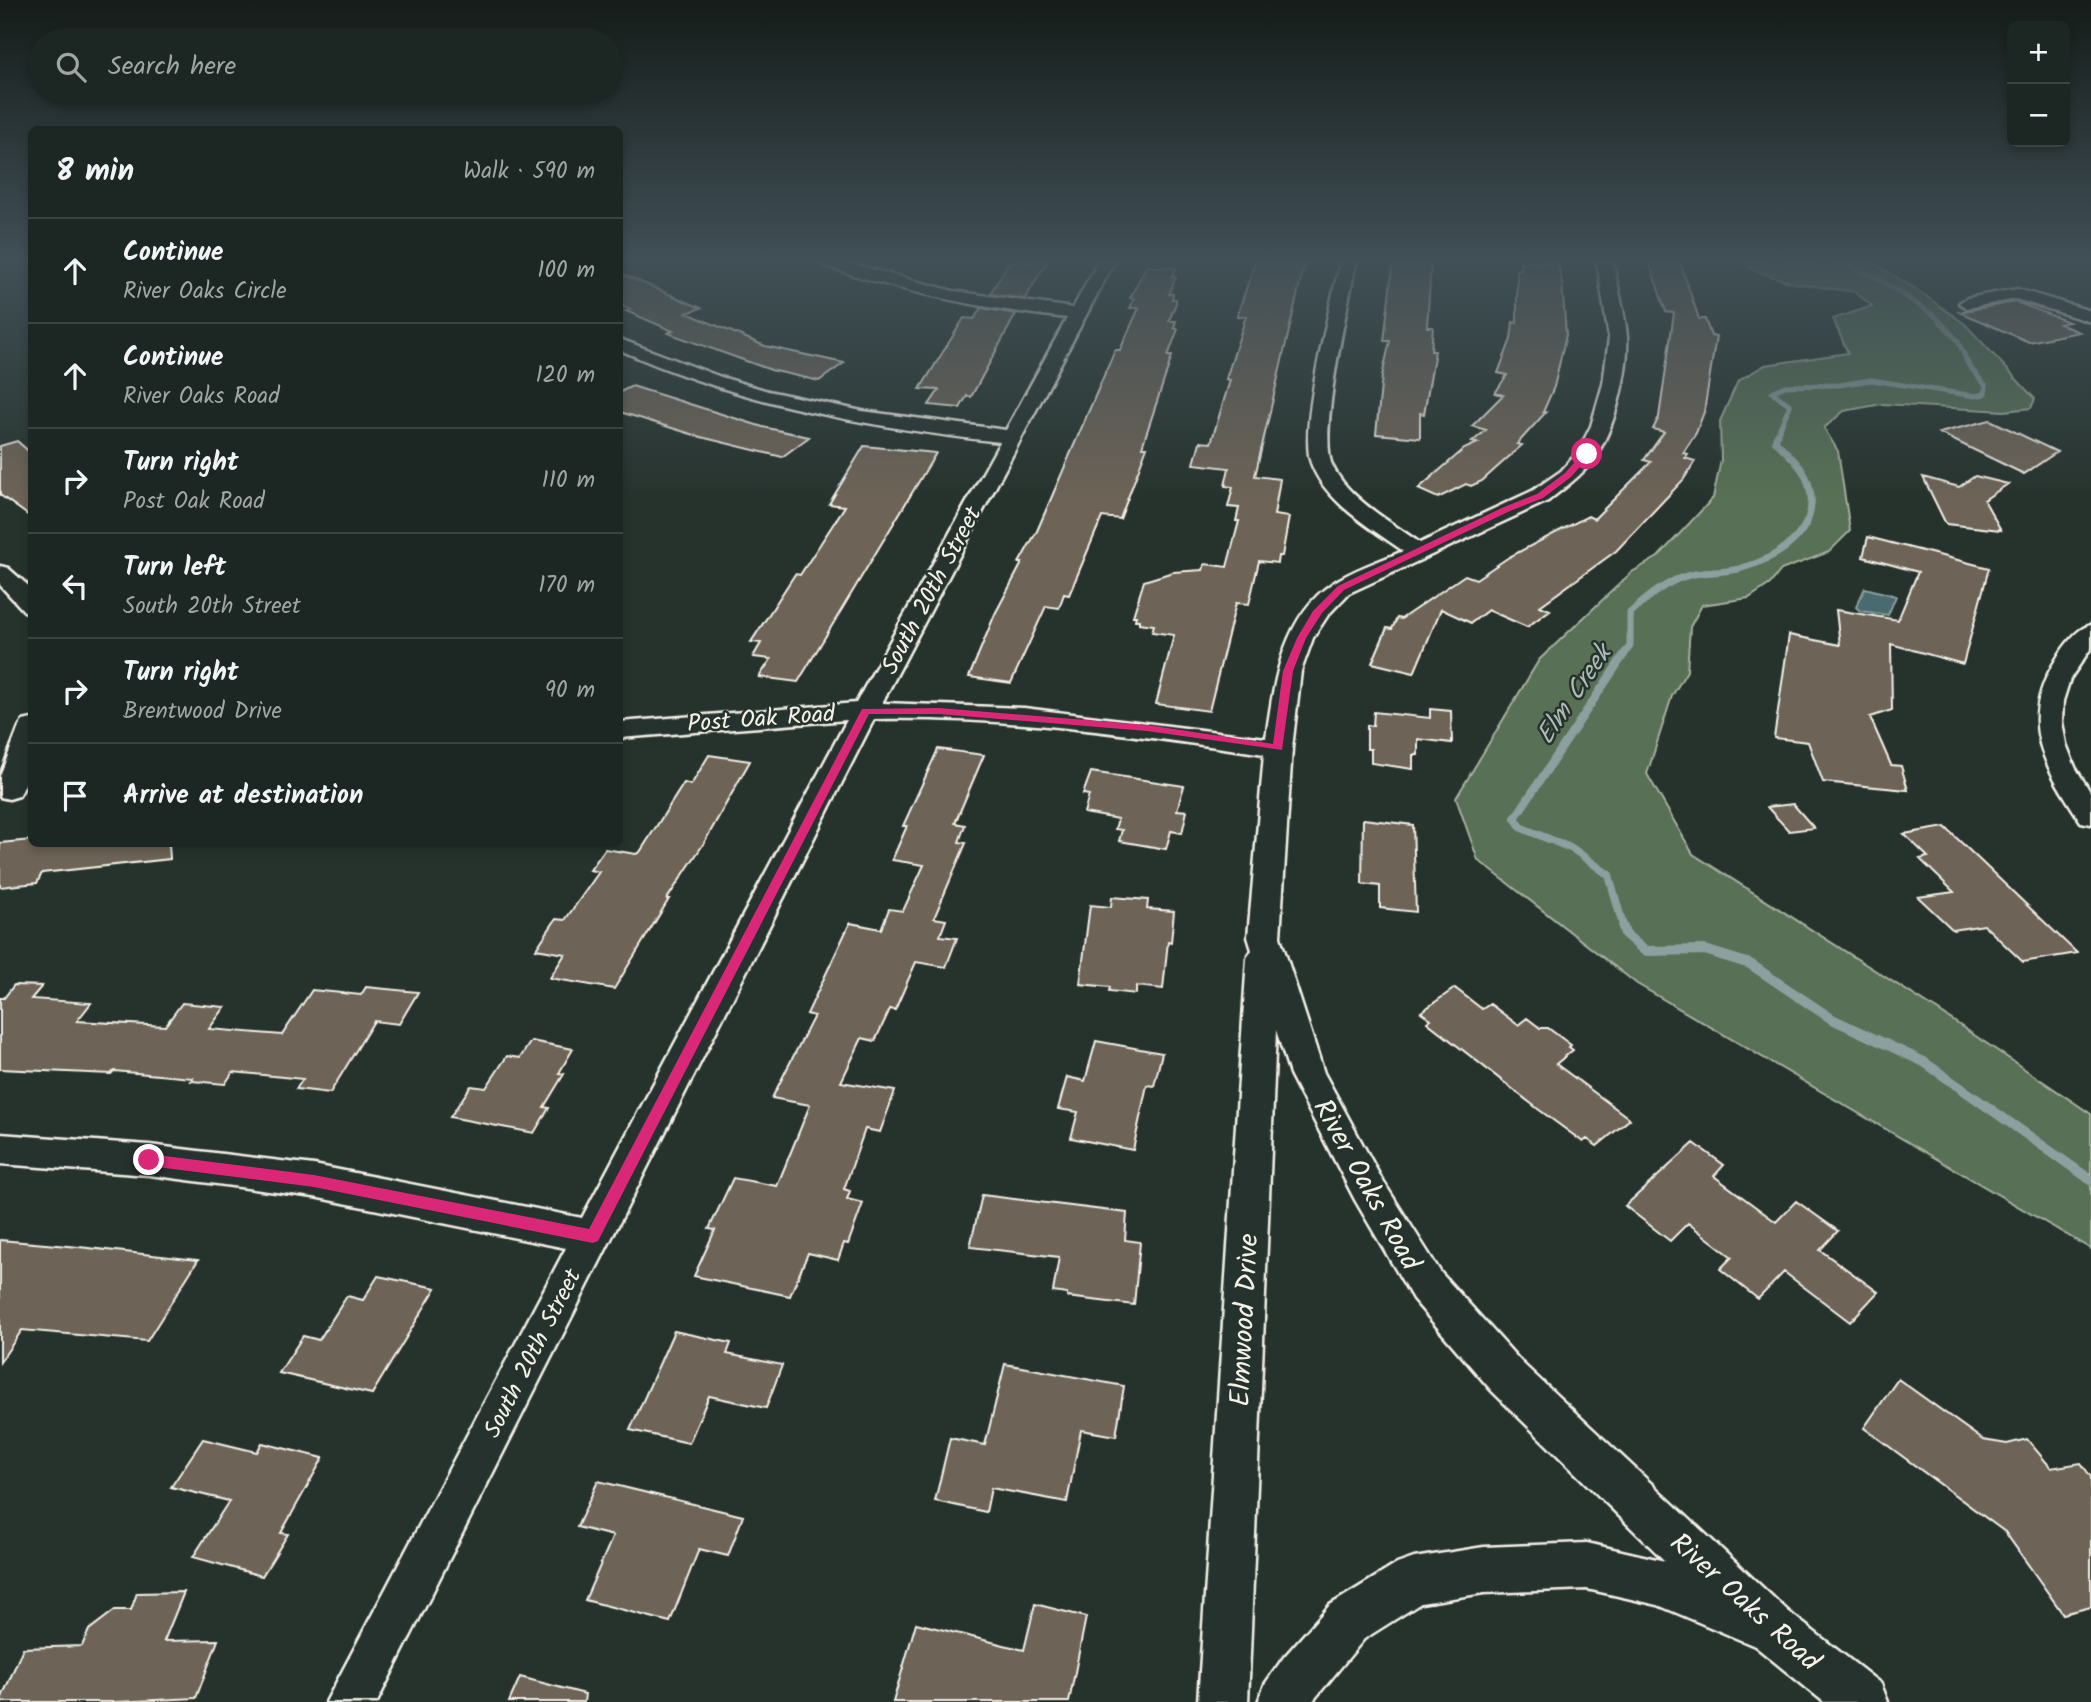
<!DOCTYPE html>
<html lang="en">
<head>
<meta charset="utf-8">
<style>
  :root { --surface:#1c2622; --page:#29322f; --text:#f1f3f6; --muted:#a0a5a5; --line:#3a4340 }
  body { margin:0; font-family:Kalam,sans-serif; background:var(--page); color:var(--text) }
  .controls { position:absolute; right:21px; top:21px; display:grid; overflow:hidden; border-radius:10px; box-shadow:0 4px 10px #0003 }
  .controls button { width:63px; height:63px; display:grid; place-items:center; padding:0; border:0; border-bottom:2px solid var(--line); background:var(--surface); color:var(--text); font:35px sans-serif }
  .stop { position:absolute; width:21px; height:21px; margin:-16px; border:5px solid #db2777; border-radius:50%; background:#fff }
  .stop.end { background:#db2777; border-color:#fff; box-shadow:0 2px 7px #0008 }
  .list { margin:0; padding:0; list-style:none }
  h2 { display:flex; justify-content:space-between; align-items:center; height:91px; margin:0; padding:0 28px; font-size:30px }
  h2 small { font-size:23px; font-weight:400; color:var(--muted) }
  .list li { display:grid; grid-template-columns:46px 1fr auto; gap:21px; align-items:center; box-sizing:border-box; height:105px; padding:0 28px; border-top:2px solid var(--line) }
  .list b { display:block; font-size:26px; white-space:nowrap }
  .list p { margin:0; font-size:23px; white-space:nowrap; color:var(--muted) }
  .list em { font-size:23px; font-style:normal; color:var(--muted) }
  .icon { flex:none; width:38px; height:38px; fill:none; stroke:currentColor; stroke-width:2; stroke-linecap:round; stroke-linejoin:round }
  .map { position:relative; flex:none; width:2091px; height:1702px; overflow:hidden }
  .search { position:absolute; background:var(--surface); box-shadow:0 4px 10px #0003; left:28px; top:28px; width:595px; height:77px; display:flex; align-items:center; gap:18px; box-sizing:border-box; padding:0 24px; border-radius:38px; color:var(--muted); font-size:26px }
  .panel { position:absolute; background:var(--surface); box-shadow:0 4px 10px #0003; left:28px; top:126px; width:595px; height:721px; border-radius:10px }
  .map>svg:first-child { display:block }
  .green { fill:#586f54; stroke:#a6b09e; stroke-width:2 }
  .water { fill:#486a6e; stroke:#8da09f; stroke-width:2 }
  .lines { fill:none; stroke-linecap:round; stroke-linejoin:round }
  .stream-far3 { stroke:#8da09f; stroke-width:5 }
  .stream-far2 { stroke:#8da09f; stroke-width:7 }
  .stream-far1 { stroke:#8da09f; stroke-width:8 }
  .stream { stroke:#8da09f; stroke-width:10 }
  .building { fill:#6d6357; stroke:#f4f1e8; stroke-width:2 }
  .minor-casing { stroke:#f4f1e8; stroke-width:5 }
  .minor { fill:#26332d; fill-rule:evenodd }
  .route { fill:#db2777 }
  .labels { text-anchor:middle; stroke-width:5; stroke-linejoin:round; paint-order:stroke }
  .street-label { font-size:24px; fill:#f4f1e8; stroke:#26332d }
  .water-label { font-size:26px; font-style:italic; fill:#afbbb7; stroke:#26332d }
  .near-street-label { font-size:28px; fill:#f4f1e8; stroke:#26332d }
</style>
</head>
<body>
<div class="map">
<svg width="2091" height="1702" viewBox="0 0 2091 1702">
  <rect width="100%" height="100%" fill="#26332d"/>
  <filter id="ink" filterUnits="userSpaceOnUse"><feTurbulence type="fractalNoise" baseFrequency=".0143" numOctaves="2"/><feDisplacementMap in="SourceGraphic" scale="14" xChannelSelector="R" yChannelSelector="G"/><feConvolveMatrix kernelMatrix="1 2 1 2 8 2 1 2 1" color-interpolation-filters="sRGB"/></filter>
  <g filter="url(#ink)">
    <path class="green" d="M1741,262H1871L1913,287L1965,324L2035,399L2031,408L2004,411L1882,404L1844,411L1824,428L1838,451L1850,531L1829,552L1781,570L1770,584L1749,598L1702,605L1690,627L1687,671L1672,696L1647,774L1693,854L1940,1012L2091,1114V1249L1637,984L1478,860L1456,798L1539,660L1632,572L1658,557L1713,498L1721,460L1720,421L1738,381L1765,365L1848,353L1833,319L1872,306L1855,292L1793,283L1757,272Z"/>
    <path class="water" d="M1865,588L1896,596L1888,615L1860,611L1856,607Z"/>
    <g class="lines">
      <path class="stream-far3" d="M1776,437L1790,405L1772,392L1785,386L1839,385L1871,380L1975,396L1985,394L1986,386L1969,366L1958,341L1935,316L1877,278L1841,262"/>
      <path class="stream-far2" d="M1624,655L1630,646V613C1646,599 1663,584 1683,577C1702,570 1723,574 1742,568C1784,556 1826,526 1806,477C1800,463 1785,452 1775,440L1777,435"/>
      <path class="stream-far1" d="M1624,929L1609,875L1573,849L1522,828L1515,818L1625,653"/>
      <path class="stream" d="M1623,927L1625,934L1645,951L1705,950L1750,964L1832,1019L1924,1062L2091,1180"/>
    </g>
    <path class="building" d="M1009,262H1047L1025,299L990,294Z
      M1255,262H1305L1255,476L1280,479L1274,515L1289,517L1282,556H1278L1277,563L1259,561L1249,604L1236,603L1209,711L1156,704L1174,635L1152,632L1154,625L1139,623V620H1135L1136,616H1133L1144,581L1173,572L1203,570L1205,564L1227,567L1239,521H1236L1239,508L1228,507L1233,487L1225,486L1229,468L1194,464L1200,442L1211,443L1230,380L1226,379L1246,316H1237Z
      M1393,262L1431,264L1427,327H1433L1431,351H1435L1424,414L1420,413V438L1376,434L1382,376L1390,341H1384Z
      M1520,262L1558,263L1562,282L1566,335L1554,387L1543,412H1546L1517,444L1522,445L1482,481L1471,486L1466,484L1438,498L1418,489L1464,449L1478,443L1472,442L1486,430L1472,426L1503,395L1495,393L1507,375L1498,373L1511,339L1513,322L1517,323V269H1521Z
      M1649,262H1680L1699,319H1705L1711,336L1716,337L1704,412L1696,433L1683,453L1688,454L1685,458L1695,461L1684,479L1616,551L1540,606L1550,610L1527,627L1488,610L1471,623L1441,609L1414,673L1372,663L1387,628L1392,629L1397,618L1401,619L1465,575L1476,579L1509,557L1588,516L1594,519L1651,462L1644,460L1664,432L1653,429L1659,417L1674,313L1666,312Z
      M1146,266L1176,268L1172,277H1176L1169,294H1173L1172,299H1176V303L1169,321H1176L1174,328L1178,329L1168,356H1172L1142,447H1147L1120,519L1102,517L1069,595L1064,594L1059,608L1046,606L1011,683L969,677L995,614L1022,563H1019L1037,531L1115,350H1120L1139,308H1130L1134,299L1130,298Z
      M620,273L701,308L687,313L765,346L844,363L819,381L771,370L668,333L673,331L626,311L630,309L620,305Z
      M2016,302L2069,322L2059,324L2079,332L2029,342L1959,312Z
      M981,308L1016,314L971,397L967,396L960,408L929,405L939,390L920,389L964,318L974,319Z
      M632,386L763,427L809,437L782,457L701,437L620,412V392Z
      M1990,420L2057,452L2024,474L1939,433Z
      M17,441L32,454V518L0,495V446Z
      M864,446L936,453L798,682L759,677L771,659L753,657L761,643L751,642L795,574L800,575L845,506L829,504Z
      M1975,476L2008,484L1984,500L2001,530L1946,524L1923,477L1959,487Z
      M1868,537L1989,568L1963,664L1891,644L1892,710L1870,717L1891,765L1901,766L1908,790L1823,782L1808,742L1774,738L1789,635L1840,645L1836,610L1898,620L1918,572L1863,557Z
      M1430,709L1451,711L1452,743L1418,739V755H1413V769L1371,763V749H1367V725L1373,726L1374,712L1430,718Z
      M938,749L984,755L955,823L965,825L959,842L966,843L934,918L946,920L940,936L957,938L946,967L916,962L895,1010L890,1009L875,1041L862,1038L841,1082L895,1091L880,1132L865,1129L844,1189L850,1191L847,1199L863,1203L848,1244L844,1243L838,1260L808,1253L790,1296L694,1276L715,1230L709,1229L733,1178L777,1186L810,1105L772,1098L814,1016L807,1014L850,923L881,929L889,909L903,911L924,865L892,860L907,826H903Z
      M709,755L750,761L704,843L667,899H669L614,989L550,978L565,954L536,949L556,919L565,920L599,872L590,870L605,849L636,854L640,852L684,783L691,785Z
      M1091,772L1184,786L1177,810L1187,811L1182,833L1171,831L1166,849L1119,841L1122,830L1115,829L1118,819L1084,813L1089,795L1083,794Z
      M1793,804L1814,828L1789,831L1767,807Z
      M1363,819L1413,825L1416,912L1380,908V886L1362,884Z
      M1945,827L2077,953L2023,962L1984,925L1953,930L1918,897L1954,892L1920,859L1928,857L1904,834Z
      M32,840V844H169L170,859L42,873L37,883L0,887V843Z
      M1112,897L1148,900L1147,909L1174,911L1171,942L1168,941L1163,989L1136,986V994L1109,991L1110,987L1080,984L1090,905L1111,907Z
      M14,985L42,986L31,999L91,1003L77,1021L165,1026L182,1003L225,1007L209,1029L282,1035L312,990L361,995L366,987L418,992L399,1024L374,1021L330,1093L296,1089L303,1079L233,1072L225,1084L191,1081L193,1078L114,1071L111,1074L0,1069V998H4Z
      M1455,988L1482,1009L1490,1004L1518,1025L1527,1018L1540,1028H1548L1571,1045L1569,1047L1573,1050L1556,1064L1630,1119L1597,1146L1587,1139L1583,1142L1538,1109L1427,1022L1431,1019L1421,1012Z
      M531,1041L573,1049L559,1073L564,1074L544,1107L549,1108L534,1133L450,1117L471,1086L486,1088L507,1056L520,1058Z
      M1096,1041L1162,1053L1154,1086L1147,1085L1133,1150L1071,1138L1078,1112L1058,1109L1067,1077L1085,1081Z
      M1694,1143L1724,1165L1714,1176L1776,1222L1796,1201L1838,1231L1820,1250L1878,1292L1850,1322L1784,1272L1758,1299L1720,1269L1732,1257L1688,1223L1670,1241L1625,1206Z
      M982,1195L1127,1213L1125,1240L1140,1242L1134,1305L1067,1297V1294L1053,1292L1059,1257L970,1247Z
      M0,1240L79,1247L198,1260L147,1341L22,1330L0,1362Z
      M378,1276L436,1288L372,1394L279,1373L303,1336L319,1340L347,1296L363,1300Z
      M674,1331L731,1343L727,1354L782,1365L766,1408L709,1396L689,1443L630,1430Z
      M1005,1364L1124,1386L1116,1436L1081,1430L1067,1502L991,1488L986,1512L935,1501L950,1438L985,1445Z
      M1898,1379L1983,1440L2007,1444L2027,1439L2051,1468L2081,1463L2091,1477V1607L2063,1614L2005,1532L1864,1428Z
      M203,1439L257,1452L262,1443L323,1458L281,1533L288,1534L262,1576L193,1557L229,1501L171,1487Z
      M598,1481L743,1516L728,1556L699,1549L670,1622L585,1600L613,1536L577,1527Z
      M184,1592L164,1641L218,1640L196,1698L115,1702H0L23,1648L82,1646L89,1630L115,1610H131L137,1593Z
      M1035,1604L1086,1617L1069,1702H893L916,1623L1024,1650Z
      M520,1677L585,1694L584,1702H509Z"/>
    <g class="lines">
      <g class="minor-casing">
        <path id="minor" d="M821,262H845L953,291L1073,308L1098,262H1114L882,703L1024,708L1266,738C1274,683 1282,617 1333,583C1354,569 1380,561 1403,551C1371,528 1325,502 1311,463C1298,428 1332,303 1340,262H1356C1349,302 1318,432 1332,465C1348,499 1391,522 1420,543L1532,491L1561,471L1578,452L1591,426L1603,384L1609,338L1597,262H1613C1617,286 1625,312 1627,337C1629,370 1615,429 1595,457C1583,475 1565,487 1548,501L1349,593L1328,615L1313,638L1301,671L1292,748L1280,937L1324,1073L1381,1178L1441,1273L1522,1363L1790,1613L1881,1684L1888,1702H1824L1755,1646L1658,1605L1587,1589L1484,1593L1421,1603L1364,1639L1312,1702H1258L1265,1684L1284,1657L1330,1605L1397,1564L1414,1558L1484,1547L1587,1543L1665,1561L1492,1391L1413,1299L1355,1200L1290,1074L1276,1030L1248,1702H1198L1247,958L1252,950L1248,937L1264,754C1135,735 1005,716 874,719L377,1702H326L566,1248L314,1197L149,1175L0,1164V1134L149,1145L314,1165L582,1218L847,720L620,738V722L856,703L1000,442C868,427 741,404 620,350V339L721,377L768,391L862,411L1006,430L1067,318C984,309 903,293 823,265Z
          M2017,289L2091,311V322L2016,299L1967,308L1959,303L1967,298Z
          M0,566L8,568L32,589V613L24,611L0,585Z
          M2091,625V648L2070,679L2063,701L2062,722L2066,744L2075,767L2091,793V824L2081,822C2044,765 2016,722 2057,658C2065,645 2077,628 2091,625Z
          M32,719C32,746 34,773 19,796L9,799L0,797V776L19,727L23,721Z"/>
      </g>
      <use href="#minor" class="minor"/>
    </g>
  </g>
  <linearGradient id="sky" x2="0" y2="1"><stop stop-color="#151c19"/><stop offset="0.52" stop-color="#415057"/><stop offset="1" stop-color="#415057" stop-opacity="0"/></linearGradient>
  <rect width="2091" height="500" fill="url(#sky)"/>
  <path class="route" d="M1584,452L1591,454L1571,477L1543,498L1510,511L1344,590L1322,613L1306,638L1293,671L1282,750L1147,731L939,714H869L598,1241L593,1243L314,1187L149,1166L142,1160L149,1154L314,1175L589,1229L862,709L939,708L1147,725L1273,744L1283,671L1297,638L1313,611L1338,586L1504,507L1537,494L1565,473Z"/>
  <g class="labels">
    <g class="street-label">
      <text transform="translate(931 590) rotate(-62)" y="8">South 20th Street</text>
      <text transform="translate(761 718) rotate(-4)" y="8">Post Oak Road</text>
      <text transform="translate(532 1353) rotate(-63)" y="8">South 20th Street</text>
    </g>
    <g class="water-label">
      <text transform="translate(1573 694) rotate(-56)" y="9">Elm Creek</text>
    </g>
    <g class="near-street-label">
      <text transform="translate(1368 1184) rotate(61)" y="10">River Oaks Road</text>
      <text transform="translate(1243 1320) rotate(-87)" y="10">Elmwood Drive</text>
      <text transform="translate(1746 1601) rotate(42)" y="10">River Oaks Road</text>
    </g>
  </g>
</svg>
<div class="controls">
<button>+</button>
<button>−</button>
</div>
<div class="stop" style="left:1587px;top:454px"></div>
<div class="stop end" style="left:149px;top:1160px"></div>
<div class="search"><svg class="icon" aria-label="search" viewBox="0 0 24 24"><circle cx="10" cy="10" r="6"/><path d="M15 15l6 6"/></svg>Search here</div>
<section class="panel">
<h2>8 min<small>Walk · 590 m</small></h2>
<ul class="list">
<li><svg class="icon" aria-label="ahead" viewBox="0 0 24 24"><path d="M12 20V5M6 11l6-6 6 6"/></svg><div><b>Continue</b><p>River Oaks Circle</p></div><em>100 m</em></li>
<li><svg class="icon" aria-label="ahead" viewBox="0 0 24 24"><path d="M12 20V5M6 11l6-6 6 6"/></svg><div><b>Continue</b><p>River Oaks Road</p></div><em>120 m</em></li>
<li><svg class="icon" aria-label="right" viewBox="0 0 24 24"><path d="M7 20v-9h11M14 6l5 5-5 5"/></svg><div><b>Turn right</b><p>Post Oak Road</p></div><em>110 m</em></li>
<li><svg class="icon" aria-label="left" viewBox="0 0 24 24"><path d="M17 20v-9H6M10 6l-5 5 5 5"/></svg><div><b>Turn left</b><p>South 20th Street</p></div><em>170 m</em></li>
<li><svg class="icon" aria-label="right" viewBox="0 0 24 24"><path d="M7 20v-9h11M14 6l5 5-5 5"/></svg><div><b>Turn right</b><p>Brentwood Drive</p></div><em>90 m</em></li>
<li><svg class="icon" aria-label="arrive" viewBox="0 0 24 24"><path d="M6 21V4h12l-3 4 3 4H6"/></svg><div><b>Arrive at destination</b></div></li>
</ul>
</section>
</div>
</body>
</html>
